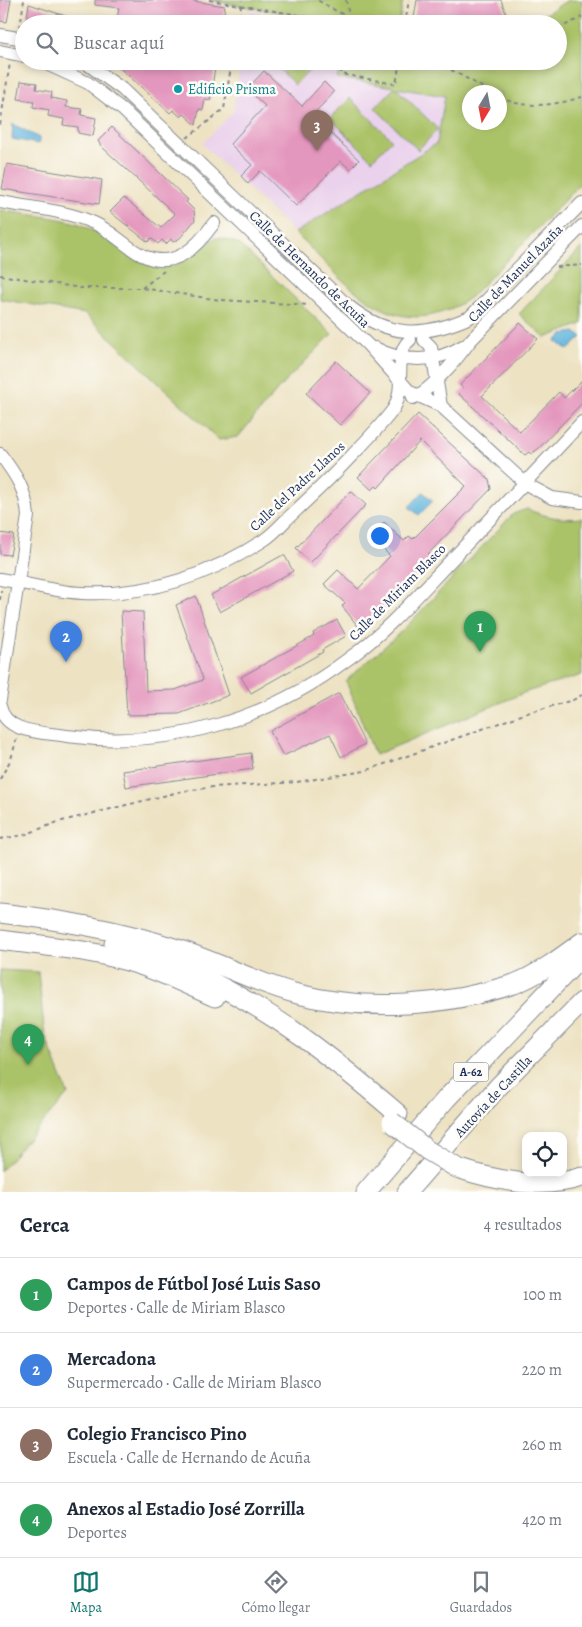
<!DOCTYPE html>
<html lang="es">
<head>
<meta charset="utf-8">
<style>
  :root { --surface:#fff; --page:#f6f6f7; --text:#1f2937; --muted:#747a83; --line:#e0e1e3; --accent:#0f766e }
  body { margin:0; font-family:Alegreya,serif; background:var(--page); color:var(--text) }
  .controls { position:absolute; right:15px; bottom:15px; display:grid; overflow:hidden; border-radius:10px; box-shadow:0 2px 8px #0003 }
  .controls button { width:45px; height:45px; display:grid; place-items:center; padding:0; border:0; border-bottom:1px solid var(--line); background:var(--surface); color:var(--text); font:25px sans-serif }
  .compass { position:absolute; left:462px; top:85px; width:45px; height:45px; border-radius:50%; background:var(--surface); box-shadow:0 2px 8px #0003; rotate:190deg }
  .you { position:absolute; left:379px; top:535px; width:18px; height:18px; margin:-12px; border:4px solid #fff; border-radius:50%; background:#1a73e8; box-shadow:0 0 0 8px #1a73e833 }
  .badge { display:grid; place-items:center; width:32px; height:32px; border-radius:50%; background:var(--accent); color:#fff; font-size:16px; font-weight:700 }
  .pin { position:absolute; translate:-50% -41px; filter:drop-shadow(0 1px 2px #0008) }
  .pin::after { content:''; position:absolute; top:26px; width:18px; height:15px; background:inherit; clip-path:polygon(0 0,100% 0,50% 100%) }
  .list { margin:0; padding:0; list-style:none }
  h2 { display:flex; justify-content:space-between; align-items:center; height:65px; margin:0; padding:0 20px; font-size:21px }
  h2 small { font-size:16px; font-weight:400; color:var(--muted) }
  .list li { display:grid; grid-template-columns:32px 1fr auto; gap:15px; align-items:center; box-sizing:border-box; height:75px; padding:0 20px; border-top:1px solid var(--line) }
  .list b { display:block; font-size:19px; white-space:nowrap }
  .list p { margin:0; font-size:16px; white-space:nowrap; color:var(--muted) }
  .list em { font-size:16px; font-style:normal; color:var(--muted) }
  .icon { flex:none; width:28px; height:28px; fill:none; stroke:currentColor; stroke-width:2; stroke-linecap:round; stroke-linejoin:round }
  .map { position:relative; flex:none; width:582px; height:1192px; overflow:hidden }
  .search { position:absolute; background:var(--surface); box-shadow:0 2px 8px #0003; left:15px; right:15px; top:15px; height:55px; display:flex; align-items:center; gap:12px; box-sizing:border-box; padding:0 18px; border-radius:28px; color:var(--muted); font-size:19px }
  .sheet { height:365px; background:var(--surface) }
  nav { display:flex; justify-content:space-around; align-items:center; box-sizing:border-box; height:70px; border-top:1px solid var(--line); background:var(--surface); font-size:14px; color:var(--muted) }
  nav a { display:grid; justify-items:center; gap:2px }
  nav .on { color:var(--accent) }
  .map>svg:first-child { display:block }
  .built { fill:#ead1ec }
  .green { fill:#abc368; stroke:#637963; fill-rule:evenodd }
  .water { fill:#5fb4db; stroke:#3d729c }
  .building { fill:#e497be }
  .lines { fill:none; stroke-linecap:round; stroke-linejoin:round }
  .minor-casing { stroke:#848890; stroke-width:14 }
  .highway-casing { stroke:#848890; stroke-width:21 }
  .path { stroke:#848890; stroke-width:2; stroke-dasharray:4 4; stroke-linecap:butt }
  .minor { stroke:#fff; stroke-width:12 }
  .highway { stroke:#fff; stroke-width:19 }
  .highway-bridge-casing { stroke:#848890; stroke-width:21; stroke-linecap:butt }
  .highway-bridge { stroke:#fff; stroke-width:19 }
  .culture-dot { fill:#0f9aa8; stroke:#fdfcf7; stroke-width:2 }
  .labels { text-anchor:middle; stroke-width:5; stroke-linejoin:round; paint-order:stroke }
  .shield { fill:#fdfcf7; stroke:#5f6c8c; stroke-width:1 }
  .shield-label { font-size:12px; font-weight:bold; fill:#1b2f5e }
  .culture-label { font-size:14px; fill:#0d838f; stroke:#fdfcf7; text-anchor:start }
  .street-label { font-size:14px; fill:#1b2f5e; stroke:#fdfcf7 }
</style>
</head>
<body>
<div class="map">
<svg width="582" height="1192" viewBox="0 0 582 1192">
  <rect width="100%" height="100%" fill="#fdfcf7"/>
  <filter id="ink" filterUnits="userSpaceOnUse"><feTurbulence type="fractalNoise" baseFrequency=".02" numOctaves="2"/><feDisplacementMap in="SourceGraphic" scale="10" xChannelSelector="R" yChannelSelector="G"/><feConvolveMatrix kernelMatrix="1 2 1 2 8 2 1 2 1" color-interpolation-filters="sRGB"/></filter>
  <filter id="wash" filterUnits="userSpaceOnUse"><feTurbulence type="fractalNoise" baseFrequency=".0096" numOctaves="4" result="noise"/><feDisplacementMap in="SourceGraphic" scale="20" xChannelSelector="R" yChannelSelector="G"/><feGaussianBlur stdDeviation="1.12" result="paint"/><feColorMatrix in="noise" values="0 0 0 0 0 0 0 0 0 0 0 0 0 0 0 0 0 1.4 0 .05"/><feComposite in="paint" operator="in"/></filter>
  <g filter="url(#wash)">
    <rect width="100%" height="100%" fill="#ede2c2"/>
    <path class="built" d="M249,11L327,24H247Z
      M241,61H340L337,78L445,95L437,143L295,233L202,144L233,112Z"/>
    <path class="green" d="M209,0H403L399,24H346Z
      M568,0H582V182L471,297C394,351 347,283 295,233L437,143L445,96L396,88L438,129L418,150L375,108L395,87L337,78L340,61H558V24H530ZM470,92H500V122H470Z
      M271,61H311L315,65L295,85Z
      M350,98L392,140L372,160L330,118Z
      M0,210C24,215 56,216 79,224C110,235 129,265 163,266C190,267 206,237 218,238C226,238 233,242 240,245L332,334L279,388L238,437L219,440L85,314L0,299Z
      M582,247V324L545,338L519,314Z
      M527,509C545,517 562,520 582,518V675L526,692L375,755L346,681L404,629L513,514Z
      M0,970L38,972L45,1036L68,1094L0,1171Z"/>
    <path class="water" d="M13,124L39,138V144L12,139Z
      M575,332L582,337L568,350L556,341L563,334Z
      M423,492L433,501L419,515L409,507Z"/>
    <g id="blocks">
      <path class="building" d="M0,0H11L7,22L0,21Z
        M95,0H187L225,6L222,24H116L119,8L95,5Z
        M417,0H501L509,22L413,24Z
        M29,4L84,22V24H26Z
        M112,61H216L210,100L205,99L203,110L199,109L196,125L184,114L181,117L173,110L170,113Z
        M264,71L302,106L324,82L334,92L312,116L359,160L350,169L341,161L296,206L260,171L248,184L241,176L252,165L230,144L265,106L247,89Z
        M21,81L37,83L36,89L52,92L51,98L67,101L66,107L82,109L81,115L96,118L93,136L78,133V127L63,125L64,119L48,116L49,110L33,107L34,101L18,99Z
        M112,127L188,200L186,202L194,210L195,220L180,238L173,242L171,239L166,244L162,240L158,244L151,238L148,242L110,212L124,198L161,228L175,214L101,146L98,141Z
        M7,164L102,180L99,204L2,189Z
        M520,323L538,339L482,396L520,432L559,392L564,398L582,380V403L538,449L531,454L529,452L525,455L459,394L464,389L460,385Z
        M336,361L370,393L340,425L306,393Z
        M418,414L489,479L491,489L428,554L432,558L361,630L342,606L345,603L324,584L338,570L358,589L390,556L370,536L384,522L404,541L409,536L413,539L466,486L420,441L378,488L376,486L372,490L358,477Z
        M351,491L366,505L310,563L296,548Z
        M0,533L14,535L10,555L0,554Z
        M281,556H285L293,571L220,612L211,595Z
        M196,596L229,695L179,714L127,715L121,611L143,612L146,691L175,690L203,680L176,605Z
        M337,620L346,636L322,650L323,652L251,693L241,677L314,636L313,633Z
        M339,693L365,744L341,757L330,734L283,756L270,731Z
        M251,753L253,769L126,787L123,771Z"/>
    </g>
  </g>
  <g filter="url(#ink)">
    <use href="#blocks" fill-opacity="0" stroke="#848890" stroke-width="1"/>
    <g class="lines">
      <g class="minor-casing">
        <path id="minor" d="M0,35L24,39
          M0,51L24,56
          M40,61L88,83L123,110L368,345L410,392L441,406L526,484L552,498L582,502
          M83,61L122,89L346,304C387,338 423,338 470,317L582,203
          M0,202C32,208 64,210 94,223C112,231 127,248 142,255C174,271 197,247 214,223
          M424,340L431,347L441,406
          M375,348C403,363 436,363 463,346
          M413,398C430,391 458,358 470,341L582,226
          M0,454C16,475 26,490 28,516L0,700
          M0,579C26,583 55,592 82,593C148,596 210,575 264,540C273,534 280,526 287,519C303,504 320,488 336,472C355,452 375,433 392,411C408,390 392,353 410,340
          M0,706C5,734 44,732 67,736C169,750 267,720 348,659C389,630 422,590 457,554C499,510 541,466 582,422"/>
      </g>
      <g class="highway-casing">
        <path id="highway" d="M0,913C59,920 117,929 174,948C216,961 255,983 298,994C367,1012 447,1006 514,984C538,975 562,957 582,942
          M0,940C47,946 95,950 140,965C166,974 190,986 215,997
          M114,944C144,951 172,963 199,976C276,1012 334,1059 398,1114
          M457,1168C497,1181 541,1190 582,1177
          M366,1192L446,1099L582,956
          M407,1192L498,1087L582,1002"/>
      </g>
      <path class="path" d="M209,0L346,23L349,18L317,0
        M346,0L349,16
        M349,18L362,24
        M238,24L242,0
        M405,24L409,0
        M20,28L24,0
        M558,29L582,17
        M343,61L341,74L396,84L400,61
        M435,61H442
        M437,62L491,92
        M500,97C524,110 557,105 582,97
        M0,125L10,63
        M187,138L224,109L232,61
        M557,267L582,265
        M0,275L81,288H142L220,300L310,305
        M142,288L164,271
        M0,600L1,590
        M0,779L11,759L17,738
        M0,839L24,835L58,822L183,791L214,787L297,782L365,771L527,713L573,700L582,695"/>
      <use href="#minor" class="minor"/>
      <use href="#highway" class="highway"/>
      <g class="highway-bridge-casing">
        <path id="highway-bridge" d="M392,1122L427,1150L457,1168"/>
      </g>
      <use href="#highway-bridge" class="highway-bridge"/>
    </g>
  </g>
  <circle class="culture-dot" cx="178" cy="89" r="5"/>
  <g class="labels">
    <rect class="shield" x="453.5" y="1062.5" width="35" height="19" rx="4"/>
    <g class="shield-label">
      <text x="471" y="1076">A-62</text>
    </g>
    <g class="culture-label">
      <text x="188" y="94">Edificio Prisma</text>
    </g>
    <g class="street-label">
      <text transform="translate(310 269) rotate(44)" y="5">Calle de Hernando de Acuña</text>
      <text transform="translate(515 273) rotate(-46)" y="5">Calle de Manuel Azaña</text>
      <text transform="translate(297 486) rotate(-43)" y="5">Calle del Padre Llanos</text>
      <text transform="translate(397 592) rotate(-45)" y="5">Calle de Miriam Blasco</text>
      <text transform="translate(493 1096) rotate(-47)" y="5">Autovía de Castilla</text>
    </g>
  </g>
</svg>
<div class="controls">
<button><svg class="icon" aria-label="locate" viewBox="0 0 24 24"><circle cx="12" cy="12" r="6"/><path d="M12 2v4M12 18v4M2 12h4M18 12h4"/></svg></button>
</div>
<svg class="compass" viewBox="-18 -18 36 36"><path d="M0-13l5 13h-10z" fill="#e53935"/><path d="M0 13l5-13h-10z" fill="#747a83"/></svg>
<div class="you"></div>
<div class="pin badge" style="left:480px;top:652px;background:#2e9e5b">1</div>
<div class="pin badge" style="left:66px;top:662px;background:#3f7fe0">2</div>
<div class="pin badge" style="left:317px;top:151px;background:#8d6e63">3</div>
<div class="pin badge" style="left:28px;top:1065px;background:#2e9e5b">4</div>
<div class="search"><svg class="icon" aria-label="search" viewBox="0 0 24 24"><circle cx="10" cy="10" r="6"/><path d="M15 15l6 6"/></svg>Buscar aquí</div>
</div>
<section class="sheet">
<h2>Cerca<small>4 resultados</small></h2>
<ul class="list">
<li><span class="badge" style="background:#2e9e5b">1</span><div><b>Campos de Fútbol José Luis Saso</b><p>Deportes · Calle de Miriam Blasco</p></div><em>100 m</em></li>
<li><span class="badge" style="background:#3f7fe0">2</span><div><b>Mercadona</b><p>Supermercado · Calle de Miriam Blasco</p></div><em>220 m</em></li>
<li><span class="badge" style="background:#8d6e63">3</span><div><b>Colegio Francisco Pino</b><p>Escuela · Calle de Hernando de Acuña</p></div><em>260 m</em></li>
<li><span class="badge" style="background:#2e9e5b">4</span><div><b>Anexos al Estadio José Zorrilla</b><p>Deportes</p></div><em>420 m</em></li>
</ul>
</section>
<nav>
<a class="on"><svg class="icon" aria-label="map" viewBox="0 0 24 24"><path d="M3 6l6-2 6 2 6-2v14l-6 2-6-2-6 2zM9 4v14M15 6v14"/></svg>Mapa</a>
<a><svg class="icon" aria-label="directions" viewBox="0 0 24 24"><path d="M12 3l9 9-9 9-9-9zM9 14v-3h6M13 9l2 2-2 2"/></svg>Cómo llegar</a>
<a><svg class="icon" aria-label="saved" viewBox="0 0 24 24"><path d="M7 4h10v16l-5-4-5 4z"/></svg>Guardados</a>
</nav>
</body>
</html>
